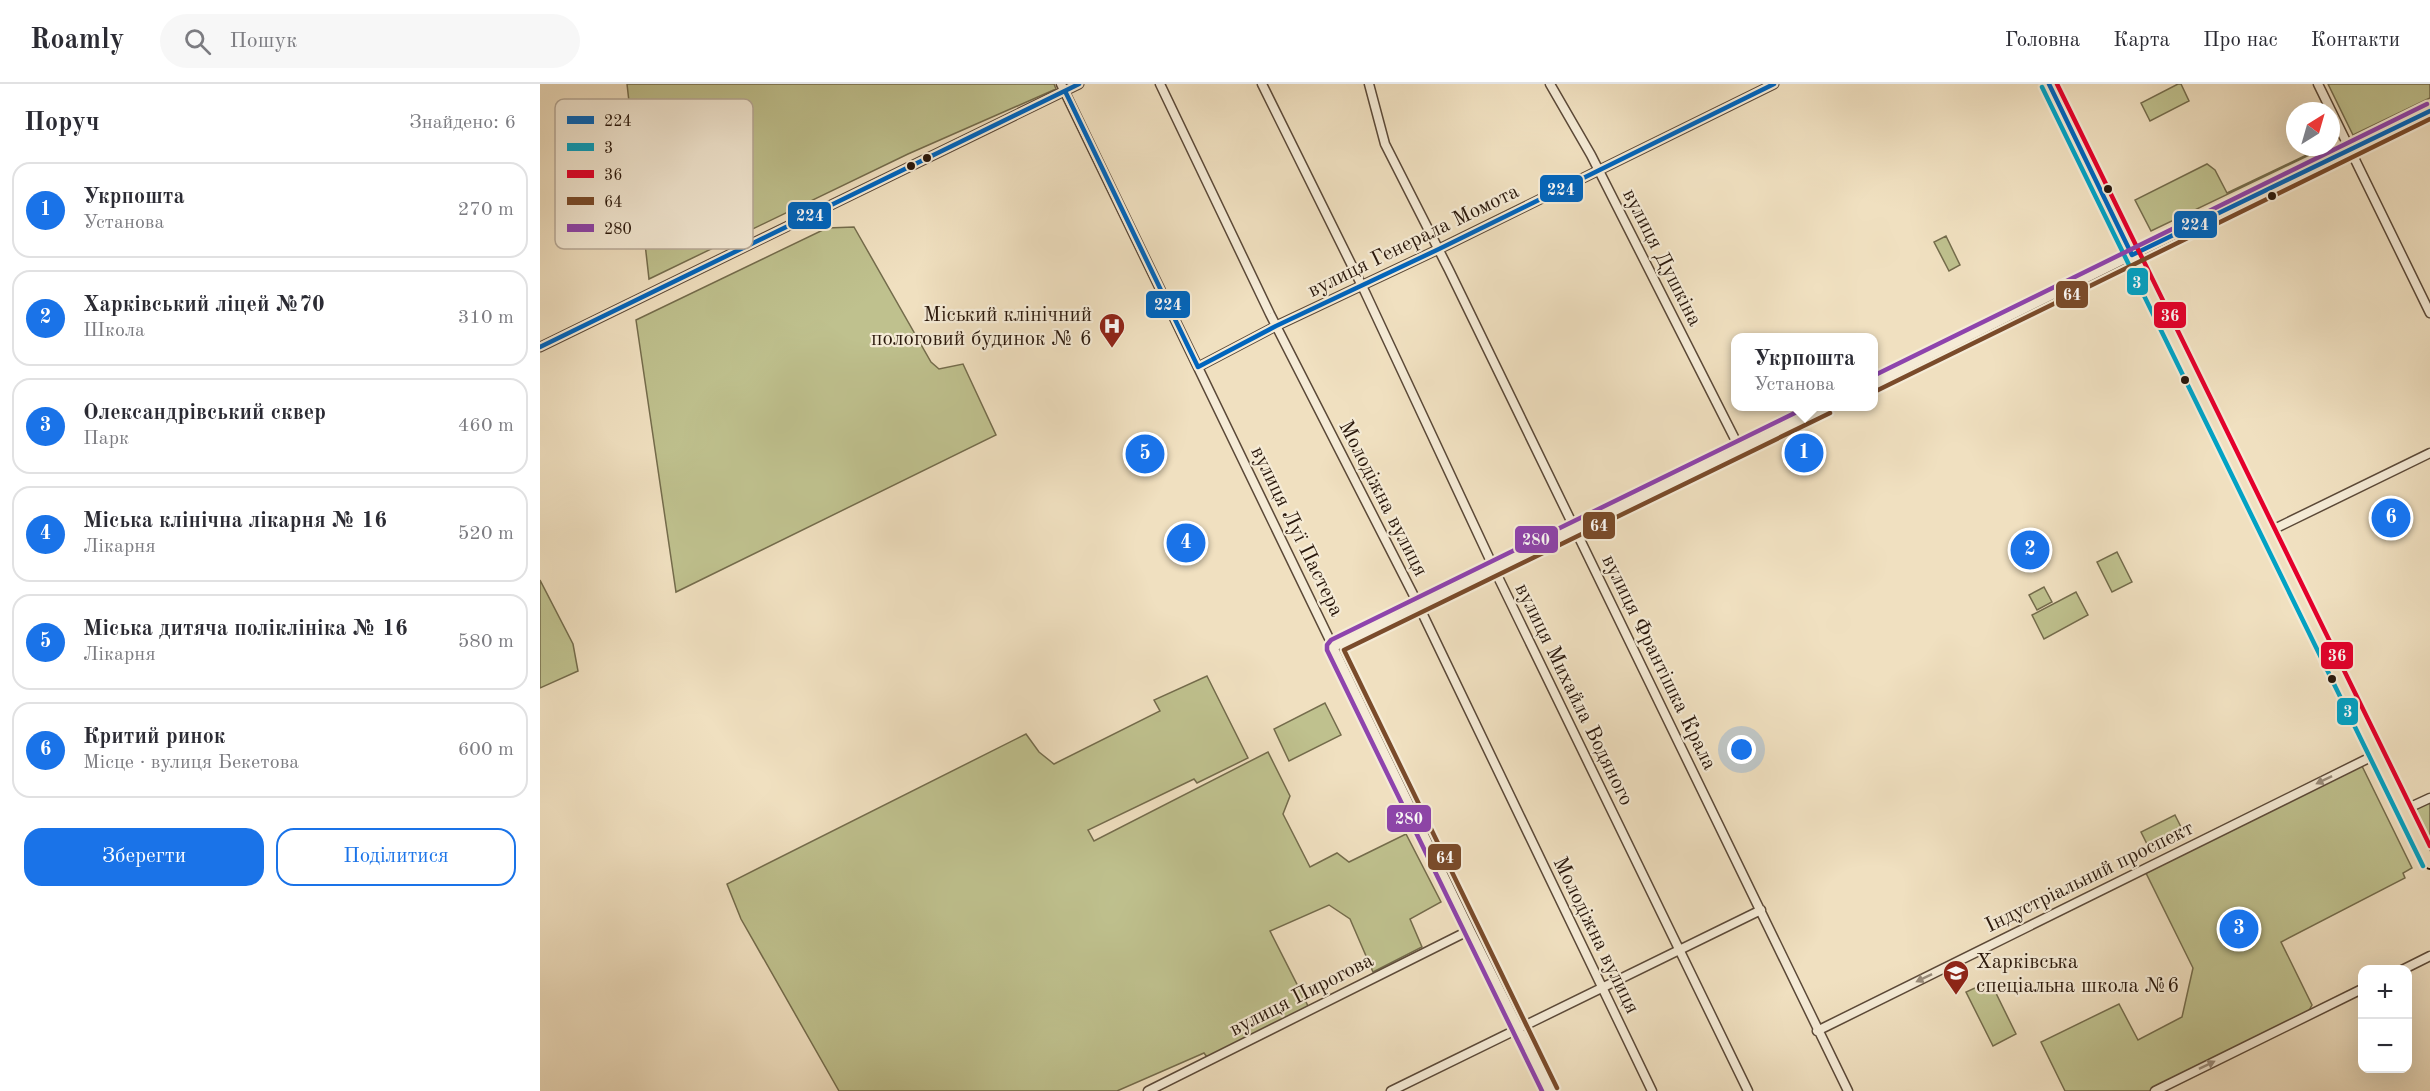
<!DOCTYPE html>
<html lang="uk">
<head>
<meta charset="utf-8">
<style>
  :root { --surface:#fff; --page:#f7f7f7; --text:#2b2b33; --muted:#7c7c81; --line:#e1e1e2; --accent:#1a73e8 }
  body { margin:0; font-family:"Old Standard TT",serif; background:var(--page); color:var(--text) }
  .controls { position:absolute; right:18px; bottom:18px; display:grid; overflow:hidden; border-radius:12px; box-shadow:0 6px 24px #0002 }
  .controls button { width:54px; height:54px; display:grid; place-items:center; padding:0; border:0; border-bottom:2px solid var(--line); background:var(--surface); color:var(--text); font:30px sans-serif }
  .compass { position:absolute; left:1746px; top:18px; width:54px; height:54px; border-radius:50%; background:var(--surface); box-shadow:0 6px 24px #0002; rotate:37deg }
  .you { position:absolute; left:1202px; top:666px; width:21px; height:21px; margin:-15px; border:4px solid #fff; border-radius:50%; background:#1a73e8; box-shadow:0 0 0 9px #1a73e833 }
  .badge { display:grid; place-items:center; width:39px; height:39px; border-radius:50%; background:var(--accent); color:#fff; font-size:20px; font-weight:700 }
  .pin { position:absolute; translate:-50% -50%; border:3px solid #fff; box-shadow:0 2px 6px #0006 }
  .popup { position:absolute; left:1191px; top:249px; width:147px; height:78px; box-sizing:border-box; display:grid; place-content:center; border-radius:12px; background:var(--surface); filter:drop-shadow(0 2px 4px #0005); font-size:20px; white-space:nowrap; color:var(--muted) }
  .popup b { font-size:22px; color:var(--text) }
  .popup::after { content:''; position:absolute; left:50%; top:100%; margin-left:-12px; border:12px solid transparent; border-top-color:var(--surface) }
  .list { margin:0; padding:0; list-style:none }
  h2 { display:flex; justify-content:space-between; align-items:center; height:78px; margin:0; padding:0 24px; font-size:26px }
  h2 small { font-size:20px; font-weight:400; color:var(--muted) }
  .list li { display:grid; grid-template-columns:39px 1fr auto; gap:18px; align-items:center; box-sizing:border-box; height:96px; margin:0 12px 12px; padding:0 12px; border:2px solid var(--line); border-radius:18px }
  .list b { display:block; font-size:22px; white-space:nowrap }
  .list p { margin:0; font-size:20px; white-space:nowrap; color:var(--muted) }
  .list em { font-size:20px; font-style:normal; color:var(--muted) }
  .actions { display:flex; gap:12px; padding:18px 24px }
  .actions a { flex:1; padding:14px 0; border:2px solid var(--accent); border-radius:18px; text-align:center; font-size:21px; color:var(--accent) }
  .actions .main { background:var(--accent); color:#fff }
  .icon { flex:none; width:33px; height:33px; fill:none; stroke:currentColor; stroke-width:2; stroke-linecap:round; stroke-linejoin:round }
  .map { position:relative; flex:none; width:1890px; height:1007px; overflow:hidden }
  header { display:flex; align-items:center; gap:36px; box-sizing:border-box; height:84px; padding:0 30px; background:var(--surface); border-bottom:2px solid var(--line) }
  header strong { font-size:28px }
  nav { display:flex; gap:33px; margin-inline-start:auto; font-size:21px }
  .search { width:420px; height:54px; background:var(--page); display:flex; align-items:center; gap:15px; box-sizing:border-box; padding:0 21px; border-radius:33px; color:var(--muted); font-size:22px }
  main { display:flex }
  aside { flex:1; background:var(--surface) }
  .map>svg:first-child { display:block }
  .green { fill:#bfc18e; stroke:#746c4c; stroke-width:1.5 }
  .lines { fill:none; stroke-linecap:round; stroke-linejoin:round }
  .minor-casing { stroke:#5b4938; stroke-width:11 }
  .major-casing { stroke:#29170b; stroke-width:14 }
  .minor { stroke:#f5ebd6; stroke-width:8 }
  .major { stroke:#f0e0c0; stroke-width:10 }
  .bus-1-casing { stroke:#f5ebd6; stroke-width:9 }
  .bus-2-casing { stroke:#f5ebd6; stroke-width:9 }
  .bus-3-casing { stroke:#f5ebd6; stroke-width:9 }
  .bus-4-casing { stroke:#f5ebd6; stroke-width:9 }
  .bus-5-casing { stroke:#f5ebd6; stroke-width:9 }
  .bus-1 { stroke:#0065bd; stroke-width:4.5 }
  .bus-2 { stroke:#02a2c4; stroke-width:4.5 }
  .bus-3 { stroke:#e4002b; stroke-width:4.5 }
  .bus-4 { stroke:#7a4b2a; stroke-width:4.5 }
  .bus-5 { stroke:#8e44ad; stroke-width:4.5 }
  .oneway { fill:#998c7b }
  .bus-dot { fill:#29170b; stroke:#f5ebd6; stroke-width:2 }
  .labels { text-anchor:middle; stroke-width:4.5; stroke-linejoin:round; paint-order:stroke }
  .street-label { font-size:21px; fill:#29170b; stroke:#f5ebd6 }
  .poi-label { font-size:21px; fill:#29170b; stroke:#f5ebd6; text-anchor:end }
  .key { fill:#f5ebd6; stroke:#b8ab99; stroke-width:1.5 }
  .key-label { font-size:16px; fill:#29170b }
  .line-badge { stroke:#f5ebd6; stroke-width:2 }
  .badge-label { font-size:16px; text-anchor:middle; font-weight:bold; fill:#fff }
</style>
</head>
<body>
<header>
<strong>Roamly</strong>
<div class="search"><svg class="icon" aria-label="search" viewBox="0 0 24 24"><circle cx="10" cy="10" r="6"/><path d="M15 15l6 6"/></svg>Пошук</div>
<nav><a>Головна</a><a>Карта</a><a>Про нас</a><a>Контакти</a></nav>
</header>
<main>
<aside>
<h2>Поруч<small>Знайдено: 6</small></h2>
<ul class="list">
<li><span class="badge">1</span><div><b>Укрпошта</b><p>Установа</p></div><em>270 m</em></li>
<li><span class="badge">2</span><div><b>Харківський ліцей №70</b><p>Школа</p></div><em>310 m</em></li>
<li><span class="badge">3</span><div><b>Олександрівський сквер</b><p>Парк</p></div><em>460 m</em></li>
<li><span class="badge">4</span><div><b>Міська клінічна лікарня № 16</b><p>Лікарня</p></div><em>520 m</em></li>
<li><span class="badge">5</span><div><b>Міська дитяча поліклініка № 16</b><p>Лікарня</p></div><em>580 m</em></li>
<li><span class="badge">6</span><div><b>Критий ринок</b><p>Місце · вулиця Бекетова</p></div><em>600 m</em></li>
</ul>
<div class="actions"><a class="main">Зберегти</a><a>Поділитися</a></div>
</aside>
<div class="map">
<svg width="1890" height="1007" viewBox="0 0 1890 1007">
  <rect width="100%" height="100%" fill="#f0e0c0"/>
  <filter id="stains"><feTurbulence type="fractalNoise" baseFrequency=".00333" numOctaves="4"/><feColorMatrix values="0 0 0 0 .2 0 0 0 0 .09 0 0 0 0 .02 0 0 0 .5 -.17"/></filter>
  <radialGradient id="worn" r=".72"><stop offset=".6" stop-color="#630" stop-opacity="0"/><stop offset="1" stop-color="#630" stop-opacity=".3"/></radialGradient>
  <path class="green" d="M87,0H514L516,5L368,70L109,195Z
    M1638,0H1641L1649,17L1610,37L1601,19Z
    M1788,0H1890V14L1813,51Z
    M1783,63H1786L1611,147L1595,116L1667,80L1675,86L1687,109Z
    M314,143L391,278L399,285L423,280L456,351L136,508L96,236L287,144Z
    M1406,152L1420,181L1409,187L1394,158Z
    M1577,468L1592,498L1572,508L1557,478Z
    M0,496L33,560L38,587L0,604Z
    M1504,503L1512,518L1497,526L1489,511Z
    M1536,508L1548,531L1504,555L1492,531Z
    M667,592L708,674L657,699L654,695L548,746L554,757L728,668L750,712L743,730L770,783L797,769L809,778L866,750L901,818L870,835L882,863L833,888L810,835L789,821L730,847L769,924L667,973L664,969L577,1007H299L201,835L187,800L486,650L499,668L514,680L620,627L614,616Z
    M785,619L801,651L749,677L734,645Z
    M1820,678L1872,784L1863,789L1865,794L1741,858L1772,921L1767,930L1611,1007H1525L1501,958L1579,920L1598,956L1642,933L1653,884L1604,785Z
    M1890,714V758L1873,722Z
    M1635,731L1645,751L1611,768L1601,748Z
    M1450,897L1476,950L1453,962L1426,908Z"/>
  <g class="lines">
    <g class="minor-casing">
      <path id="minor" d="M521,0L930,846L1010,1007
        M620,0L730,230L874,512L1112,1007
        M722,0L825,208L959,495L1208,1007
        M829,0L845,60L909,186L1308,1007
        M1010,0L1051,71L1200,365
        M1778,0L1890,229
        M0,263L539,0
        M658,283L736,242L899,165L1234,0
        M1333,300L1603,166L1890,27
        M1728,448L1890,369
        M794,563L1287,322
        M1864,726L1890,714
        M1862,886L1890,872
        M1277,947L1837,670
        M608,1007L930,846
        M851,1007L1221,826
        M1615,1007L1822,905"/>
    </g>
    <g class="major-casing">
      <path id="major" d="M1509,0L1890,779"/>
    </g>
    <use href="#minor" class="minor"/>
    <use href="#major" class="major"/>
    <g class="bus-1-casing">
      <path id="bus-1" d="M1509,0L1592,171L1890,27
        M525,7L658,283L736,242L899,165L1234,0
        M0,263L539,0"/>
    </g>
    <g class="bus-2-casing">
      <path id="bus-2" d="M1502,3L1883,782"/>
    </g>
    <g class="bus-3-casing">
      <path id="bus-3" d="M1517,0L1890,762"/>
    </g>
    <g class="bus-4-casing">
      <path id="bus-4" d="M1336,307L1890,35
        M1017,1004L804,566L1290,329"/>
    </g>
    <g class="bus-5-casing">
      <path id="bus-5" d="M1333,292L1887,20
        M1002,1007L787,566V561L791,556L1269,322"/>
    </g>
    <use href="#bus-1" class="bus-1"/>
    <use href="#bus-2" class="bus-2"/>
    <use href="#bus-3" class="bus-3"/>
    <use href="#bus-4" class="bus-4"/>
    <use href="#bus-5" class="bus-5"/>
  </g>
  <defs><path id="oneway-solid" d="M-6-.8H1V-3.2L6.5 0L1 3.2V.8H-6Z" transform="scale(1.5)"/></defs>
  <g class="oneway">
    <use href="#oneway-solid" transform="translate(1784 696) rotate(154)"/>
    <use href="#oneway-solid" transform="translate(1384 894) rotate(154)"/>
    <use href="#oneway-solid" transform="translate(1667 981) rotate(-26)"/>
  </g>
  <defs>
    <g id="hospital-pin" transform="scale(1.35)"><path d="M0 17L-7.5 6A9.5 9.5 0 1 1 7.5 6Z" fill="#8f2418" stroke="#f5ebd6"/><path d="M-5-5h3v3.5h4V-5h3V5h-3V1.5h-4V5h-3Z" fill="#fff"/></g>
    <g id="school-pin" transform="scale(1.35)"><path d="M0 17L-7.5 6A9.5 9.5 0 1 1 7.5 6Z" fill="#8f2418" stroke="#f5ebd6"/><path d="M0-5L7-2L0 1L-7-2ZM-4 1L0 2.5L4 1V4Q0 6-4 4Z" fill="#fff"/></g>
  </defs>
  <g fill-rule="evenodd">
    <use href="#hospital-pin" x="572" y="242"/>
    <use href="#school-pin" x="1416" y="889"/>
  </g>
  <g class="bus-dot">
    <circle cx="387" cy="74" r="5"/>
    <circle cx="371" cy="82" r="5"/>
    <circle cx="1568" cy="105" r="5"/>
    <circle cx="1732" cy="112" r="5"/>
    <circle cx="1645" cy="296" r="5"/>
    <circle cx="1792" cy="595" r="5"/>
  </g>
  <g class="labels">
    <g class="street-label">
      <text transform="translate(873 156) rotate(-26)" y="7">вулиця Генерала Момота</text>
      <text transform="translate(1123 173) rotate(63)" y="7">вулиця Душкіна</text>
      <text transform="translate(844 414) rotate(63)" y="7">Молодіжна вулиця</text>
      <text transform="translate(758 447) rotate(64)" y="7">вулиця Луї Пастера</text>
      <text transform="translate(1120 578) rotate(64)" y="7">вулиця Франтішка Крала</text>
      <text transform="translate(1035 610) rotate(64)" y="7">вулиця Михайла Водяного</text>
      <text transform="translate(1549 792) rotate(-26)" y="7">Індустріальний проспект</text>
      <text transform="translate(1057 851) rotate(64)" y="7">Молодіжна вулиця</text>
      <text transform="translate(761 910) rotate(-27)" y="7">вулиця Пирогова</text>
    </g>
    <g class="poi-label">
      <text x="552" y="237">Міський клінічний<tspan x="552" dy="24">пологовий будинок № 6</tspan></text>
      <text x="1436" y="884" text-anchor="start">Харківська<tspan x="1436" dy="24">спеціальна школа №6</tspan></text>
    </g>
  </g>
  <rect x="15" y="15" width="198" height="150" rx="9" class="key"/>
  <rect x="27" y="32" width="27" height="8" fill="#0065bd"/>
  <rect x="27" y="59" width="27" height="8" fill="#02a2c4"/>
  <rect x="27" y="86" width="27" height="8" fill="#e4002b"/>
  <rect x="27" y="113" width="27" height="8" fill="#7a4b2a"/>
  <rect x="27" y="140" width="27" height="8" fill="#8e44ad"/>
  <g class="key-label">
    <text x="64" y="42">224</text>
    <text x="64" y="69">3</text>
    <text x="64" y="96">36</text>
    <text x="64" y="123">64</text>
    <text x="64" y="150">280</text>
  </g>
  <g class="line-badge">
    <rect x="999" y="90" width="45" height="29" rx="6" fill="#0065bd"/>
    <rect x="247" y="117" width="45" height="29" rx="6" fill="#0065bd"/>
    <rect x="1633" y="126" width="45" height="29" rx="6" fill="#0065bd"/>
    <rect x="1586" y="183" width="23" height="29" rx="6" fill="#02a2c4"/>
    <rect x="1515" y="196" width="34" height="29" rx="6" fill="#7a4b2a"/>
    <rect x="605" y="206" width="46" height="29" rx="6" fill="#0065bd"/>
    <rect x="1613" y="217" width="34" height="28" rx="6" fill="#e4002b"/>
    <rect x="1042" y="427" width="34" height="29" rx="6" fill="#7a4b2a"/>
    <rect x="974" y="441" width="45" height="29" rx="6" fill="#8e44ad"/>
    <rect x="1780" y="557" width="34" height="29" rx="6" fill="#e4002b"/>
    <rect x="1796" y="613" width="23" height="29" rx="6" fill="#02a2c4"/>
    <rect x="846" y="720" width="46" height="29" rx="6" fill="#8e44ad"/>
    <rect x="887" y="759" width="35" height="28" rx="6" fill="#7a4b2a"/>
  </g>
  <g class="badge-label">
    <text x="1021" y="111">224</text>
    <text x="270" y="137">224</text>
    <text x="1655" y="146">224</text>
    <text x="1597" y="204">3</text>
    <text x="1532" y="216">64</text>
    <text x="628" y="226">224</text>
    <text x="1630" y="237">36</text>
    <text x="1059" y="447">64</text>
    <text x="996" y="461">280</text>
    <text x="1797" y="577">36</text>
    <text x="1808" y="633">3</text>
    <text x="869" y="740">280</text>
    <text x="905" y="779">64</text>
  </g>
  <rect width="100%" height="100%" filter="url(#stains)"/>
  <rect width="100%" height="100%" fill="url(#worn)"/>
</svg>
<div class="controls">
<button>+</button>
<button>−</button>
</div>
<svg class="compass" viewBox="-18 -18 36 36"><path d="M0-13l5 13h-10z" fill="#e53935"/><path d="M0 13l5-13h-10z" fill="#7c7c81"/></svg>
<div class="you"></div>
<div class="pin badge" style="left:1264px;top:369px">1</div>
<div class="popup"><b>Укрпошта</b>Установа</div>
<div class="pin badge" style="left:1490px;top:466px">2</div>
<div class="pin badge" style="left:1699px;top:845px">3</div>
<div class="pin badge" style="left:646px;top:459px">4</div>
<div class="pin badge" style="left:605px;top:370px">5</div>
<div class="pin badge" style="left:1851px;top:434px">6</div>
</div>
</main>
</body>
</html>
